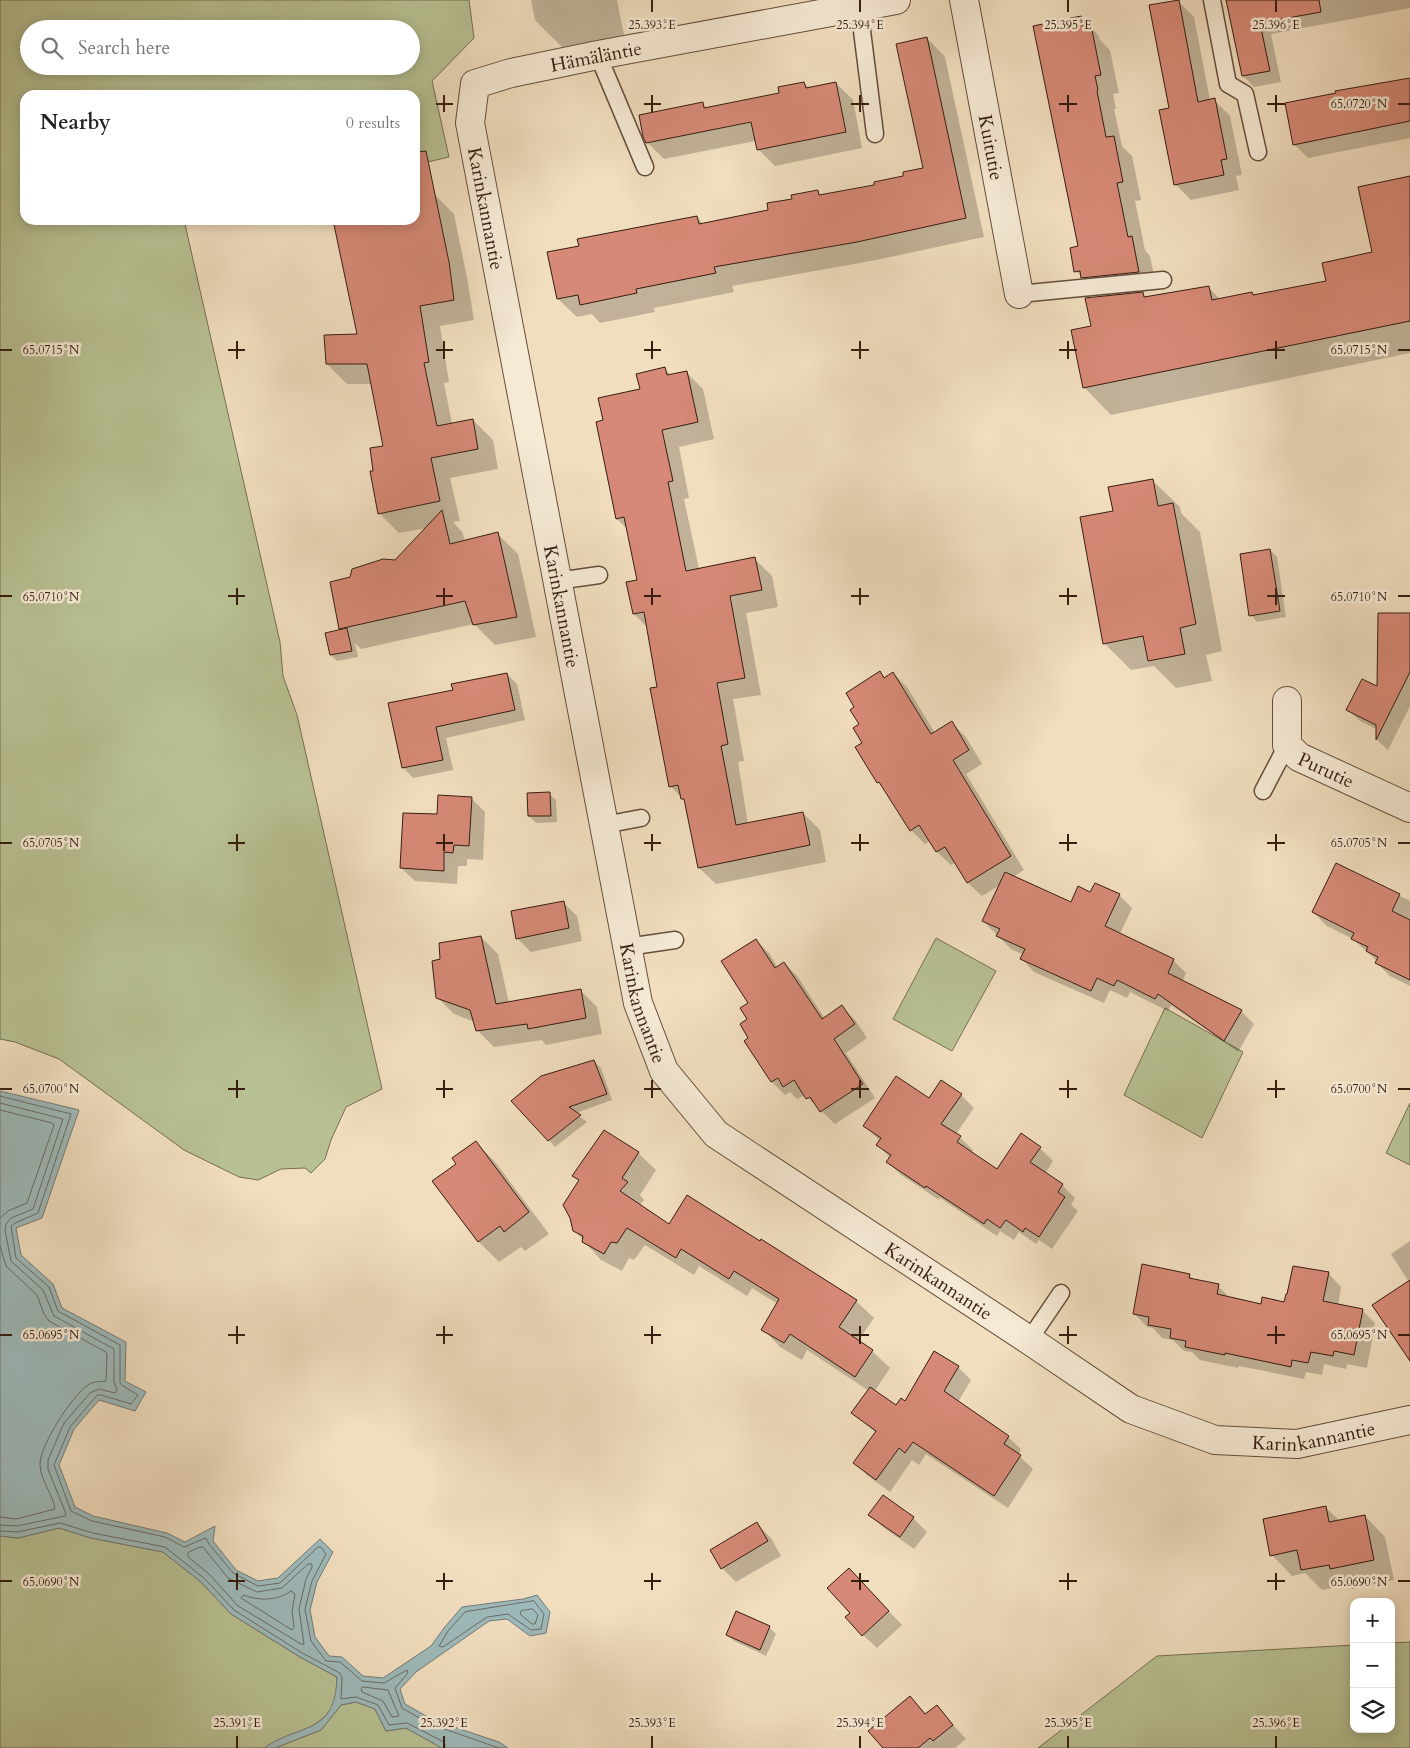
<!DOCTYPE html>
<html lang="en">
<head>
<meta charset="utf-8">
<style>
  :root { --surface:#fff; --page:#f6f6f6; --text:#222; --muted:#767676; --line:#e0e0e0 }
  body { margin:0; font-family:Cardo,serif; background:var(--page); color:var(--text) }
  .controls { position:absolute; right:15px; bottom:15px; display:grid; overflow:hidden; border-radius:10px; box-shadow:0 2px 12px #0003 }
  .controls button { width:45px; height:45px; display:grid; place-items:center; padding:0; border:0; border-bottom:1px solid var(--line); background:var(--surface); color:var(--text); font:25px sans-serif }
  .list { margin:0; padding:0; list-style:none }
  h2 { display:flex; justify-content:space-between; align-items:center; height:65px; margin:0; padding:0 20px; font-size:21px }
  h2 small { font-size:16px; font-weight:400; color:var(--muted) }
  .icon { flex:none; width:28px; height:28px; fill:none; stroke:currentColor; stroke-width:2; stroke-linecap:round; stroke-linejoin:round }
  .map { position:relative; flex:none; width:1410px; height:1748px; overflow:hidden }
  .search { position:absolute; background:var(--surface); box-shadow:0 2px 12px #0003; left:20px; top:20px; width:400px; height:55px; display:flex; align-items:center; gap:12px; box-sizing:border-box; padding:0 18px; border-radius:28px; color:var(--muted); font-size:19px }
  .panel { position:absolute; background:var(--surface); box-shadow:0 2px 12px #0003; left:20px; top:90px; width:400px; height:135px; border-radius:15px }
  .map>svg:first-child { display:block }
  .green { fill:#b8c193; stroke:#776f52; fill-rule:evenodd }
  .water { fill:#9ebabb; stroke:#747b77 }
  .shadow { fill:#0003 }
  .lines { fill:none; stroke-linecap:round; stroke-linejoin:round }
  .shore { stroke:#6a6c66; stroke-width:1 }
  .building { fill:#d68976; stroke:#361d10 }
  .lane-casing { stroke:#654d3c; stroke-width:19 }
  .street-casing { stroke:#654d3c; stroke-width:30 }
  .lane { stroke:#f6ead5; stroke-width:16 }
  .street { stroke:#f6ead5; stroke-width:28 }
  .ticks { fill:none; stroke:#361d10; stroke-width:2 }
  .labels { text-anchor:middle; stroke-width:5; stroke-linejoin:round; paint-order:stroke }
  .street-label { font-size:19px; fill:#361d10; stroke:#f6ead5 }
  .ticks-label { font-size:12px; text-anchor:middle; fill:#361d10; stroke:#f6ead5; stroke-width:5; stroke-linejoin:round; paint-order:stroke }
</style>
</head>
<body>
<div class="map">
<svg width="1410" height="1748" viewBox="0 0 1410 1748">
  <rect width="100%" height="100%" fill="#f1debf"/>
  <filter id="stains"><feTurbulence type="fractalNoise" baseFrequency=".004" numOctaves="4"/><feColorMatrix values="0 0 0 0 .2 0 0 0 0 .09 0 0 0 0 .02 0 0 0 .5 -.17"/></filter>
  <radialGradient id="worn" r=".72"><stop offset=".6" stop-color="#630" stop-opacity="0"/><stop offset="1" stop-color="#630" stop-opacity=".3"/></radialGradient>
  <path class="green" d="M0,0H469L474,38L432,81L449,157L415,165V95H25V220H184L280,642L283,676L297,715L382,1089L346,1107L331,1140L325,1159L311,1173L305,1168L281,1169L258,1180L239,1177L184,1150L59,1059L15,1042L0,1039ZM29,29H411V66H29Z
    M936,938L996,971L952,1051L893,1019Z
    M1165,1008L1243,1052L1202,1138L1124,1095Z
    M1410,1103V1165L1386,1153Z
    M59,1528L91,1538L163,1552L201,1582L231,1614L300,1657L337,1677C336,1685 337,1694 335,1701C323,1731 288,1732 264,1748H0V1536L18,1538Z
    M1410,1642V1748H1038L1157,1656L1354,1645V1729H1391V1643Z
    M356,1702L375,1709L386,1731L406,1728L442,1748H275L321,1730L341,1705Z"/>
  <path class="water" d="M0,1091L79,1110L42,1218L16,1228L21,1255L53,1284L62,1308L126,1342L125,1381L146,1392L135,1411L99,1400L74,1429L59,1465L75,1507L93,1516L167,1533L185,1542L215,1526L213,1541L236,1570L258,1581L278,1578L320,1539L333,1552L317,1582L310,1610L315,1637L329,1656L342,1657L363,1676L383,1678L431,1646L444,1628L462,1607L523,1599L537,1595L550,1612L546,1633L530,1636L507,1619L489,1621L416,1672L400,1689L405,1704L433,1720L499,1742L508,1748H442L406,1728L386,1731L375,1709L356,1702L341,1705L321,1730L275,1748H264C302,1722 335,1736 337,1677L300,1657L231,1614L201,1582L163,1552L91,1538L59,1528L18,1538L0,1536Z"/>
  <path class="shadow" d="M531,0H617L624,35L562,47L535,20Z
    M1227,0H1410V8L1271,34L1281,82L1254,87L1243,76Z
    M1178,1L1194,17L1210,100H1214L1230,116L1242,175L1236,176L1239,190L1191,200L1175,184L1170,109Z
    M1081,17L1099,36L1100,40L1110,50L1119,93L1113,94L1116,109H1114L1122,146L1132,156L1141,200L1135,201L1145,250L1150,256L1157,290L1141,292L1147,298L1209,288L1221,300L1254,296L1327,282L1410,245V353L1111,415L1084,387L1092,327L1102,297L1076,271L1079,247Z
    M927,38L945,57L984,237L876,260L732,286L734,292L654,308L655,312L600,323L592,314L577,317L558,299L697,217L704,225L770,211L793,200L817,192L822,196L876,186L925,169Z
    M1410,79V138L1308,158L1294,144Z
    M804,83L810,89L836,83L853,100L862,148L775,166L758,149L755,141L664,159L647,142L702,103L707,108L780,94Z
    M434,194L454,214L468,283L474,320L440,326L449,382L444,383L452,424L473,420L493,440L498,469L450,478L460,521L453,522L462,532L465,541L498,534L518,554L536,637L495,645L474,624L361,649L355,643L358,657L337,661L331,655L342,631L340,629L395,562L427,528L399,533L379,513L375,472L384,447L372,384H347L327,364L358,335L345,220H415V197Z
    M665,369L671,375L686,372L703,389L714,439L679,447L689,498L684,499L699,569L755,559L772,576L778,607L746,613L761,695L733,699L744,761L738,762L748,824L803,813L820,830L826,862L716,884L699,868L686,802L670,786L659,688L648,628L634,614L628,583L638,581L628,530L617,519L598,423L604,421Z
    M1152,480L1180,507L1181,513L1200,532L1222,651L1206,655L1212,681L1176,688L1154,666L1131,670L1104,643L1114,512Z
    M1270,550L1277,557L1286,617L1257,622L1251,615Z
    M1410,615V706L1388,750L1377,740L1378,730L1360,721L1348,710L1378,688Z
    M880,673L885,678L893,673L907,687L935,733L952,723L966,737L982,764L966,774L1024,870L1013,877L1072,904L1091,893L1119,895L1132,908L1120,934L1173,960L1186,973L1182,982L1241,1011L1254,1024L1238,1052L1171,1005L1168,1011L1130,992L1127,998L1110,990L1104,1003L1034,972L1022,959L1024,955L1011,949L983,921L1000,885L982,896L968,883L955,862L951,865L937,852L930,841L925,844L911,830L886,790L878,782L863,743L861,725Z
    M507,674L517,684L525,720L446,738L453,770L413,778L403,767L454,691Z
    M549,794L556,800L557,822L536,823L529,816Z
    M471,798L485,812L483,860L467,859V866H458L457,884L415,881L401,868L438,816Z
    M1336,865L1410,901V986L1390,976L1376,962L1377,961L1353,939L1327,926L1313,912Z
    M563,902L577,916L582,941L531,952L517,938Z
    M481,937L498,954L509,1003L580,990L597,1007L602,1034L546,1045L542,1040L494,1047L477,1030L475,1022L454,1014L437,997L441,960Z
    M756,940L769,953L778,968L784,963L798,977L825,1019L842,1007L855,1020L867,1038L846,1053L875,1098L835,1124L805,1095L797,1099L790,1092L785,1095L772,1082L745,1041L750,1038V1003Z
    M594,1061L601,1068L612,1100L576,1113L587,1122L555,1147L549,1140Z
    M961,1095L974,1108L956,1134L973,1150L971,1153L998,1170L1022,1135L1040,1148L1053,1161L1045,1174L1062,1185L1075,1198L1071,1205L1078,1211L1052,1249L1039,1240L1036,1244L1019,1232L1014,1240L1000,1231L997,1236L940,1198L939,1200L901,1175L888,1162L890,1158L878,1145L880,1141L865,1126L929,1100Z
    M476,1142L496,1163L549,1234L525,1251L521,1247L499,1262L479,1242L434,1182L458,1164Z
    M638,1153L656,1170L640,1195L644,1200L639,1206L670,1226L856,1301L874,1318L858,1341L872,1351L890,1368L874,1392L896,1407L905,1403L958,1367L971,1380L958,1402L1008,1437L1021,1449L1018,1455L1033,1469L1008,1508L926,1454L919,1465L912,1460L890,1492L868,1476L855,1463L876,1433L853,1413L869,1391L807,1350L802,1360L780,1347L763,1329L778,1304L752,1288L747,1296L699,1266L694,1275L645,1245L634,1260L629,1258L622,1271L601,1260L574,1230L580,1182L573,1175Z
    M1410,1241V1354L1409,1282L1391,1254Z
    M1328,1273L1341,1287L1338,1305L1362,1310L1375,1323L1367,1368L1347,1364L1346,1369L1324,1364L1322,1375L1306,1372L1304,1379L1239,1366L1238,1368L1200,1360L1192,1352L1184,1351L1173,1340L1162,1338L1153,1328L1147,1327L1134,1313L1189,1275L1195,1281L1218,1286L1231,1299L1262,1305L1285,1303Z
    M1325,1507L1340,1521L1365,1516L1385,1537L1394,1580L1352,1589L1348,1585L1322,1590L1305,1573L1292,1576L1272,1555Z
    M870,1515L913,1518L927,1532L914,1549L884,1528Z
    M757,1524L771,1538L781,1556L736,1582L722,1568L712,1550Z
    M849,1569L902,1625L877,1648L863,1635L851,1613Z
    M769,1627L776,1634L766,1656L734,1641L727,1634Z
    M910,1697L927,1715L937,1707L966,1739L955,1748H884Z"/>
  <g class="lines">
    <path class="shore" d="M0,1096L71,1114L38,1213L15,1223L11,1226L16,1258L49,1287L58,1311L120,1345V1383L123,1386L138,1395L131,1404L101,1395H97L70,1427L54,1465L71,1511L92,1521L165,1537L184,1547L206,1538L209,1544L233,1573L258,1586L280,1583L318,1547H321L326,1554L312,1581L305,1609L311,1641L326,1661L340,1662L362,1681L384,1683L407,1670L408,1673L395,1688L402,1708L430,1724L499,1748
      M0,1103L63,1119L33,1209L11,1218L6,1224L5,1230L11,1261L43,1290L54,1316L114,1349V1382L117,1390L115,1393L99,1389L90,1393L64,1423L48,1460V1469L66,1514L65,1516L17,1526L0,1525
      M0,1110L52,1123L54,1125L27,1203L8,1211L0,1218
      M0,1246L6,1266L37,1295L44,1314L49,1321L106,1352L107,1355L106,1381C100,1382 93,1381 88,1385C72,1396 40,1445 40,1464C40,1480 53,1494 55,1509L16,1519L0,1517
      M0,1531L17,1532L60,1523L93,1533L165,1547L205,1579L234,1610L302,1653L340,1673L342,1678L341,1699L356,1697L378,1705L389,1725L407,1723L442,1741L445,1744V1748
      M200,1547H203L228,1578L257,1592L282,1588L308,1564H312V1567L306,1579L299,1609L304,1644H301L238,1606L209,1574L188,1557V1553Z
      M291,1591L295,1594L292,1611L294,1627L292,1630L241,1598L244,1595C258,1601 278,1601 291,1591Z
      M534,1601L544,1614L541,1629L531,1630L508,1614L487,1617L443,1647L439,1646L448,1631L465,1612Z
      M531,1609H533L538,1615L535,1624H532L520,1614L521,1611Z
      M363,1687L388,1690L399,1716L392,1717L383,1701L362,1692L361,1689Z"/>
  </g>
  <path class="building" d="M1179,0L1198,102L1215,98L1227,159L1221,160L1224,175L1174,185L1159,110L1169,108L1149,5Z
    M1226,0H1319L1321,12L1260,23L1270,71L1242,76Z
    M1081,16L1084,31L1092,30L1101,75L1095,76L1098,90L1097,91L1106,137L1114,136L1123,182L1117,183L1128,237L1132,236L1139,272L1081,278L1080,271L1074,272L1070,248L1078,246L1033,26Z
    M927,37L966,218L857,242L714,267L716,273L636,289L637,293L580,305L578,295L557,299L547,252L579,246L577,239L697,216L699,224L768,210L767,203L792,199L791,195L818,190L819,195L874,185V182L903,176V172L923,168L896,44Z
    M1410,78V121L1293,145L1285,103L1336,93L1335,91Z
    M804,82L806,88L836,82L846,132L757,150L751,122L646,143L643,137L639,115L703,102L704,108L779,93L778,87Z
    M426,151L449,262L454,300L420,306L429,362L424,363L437,426L473,419L478,449L431,458L440,501L378,514L370,471H373L370,448L383,446L367,364H326L324,335L357,334L333,220H415V152Z
    M1410,176V321L1083,388L1071,330L1091,326L1085,298L1143,292L1144,297L1209,286L1212,300L1252,292L1253,295L1326,281L1322,263L1372,252L1358,187Z
    M665,367L667,375L687,371L698,422L662,430L673,481L668,482L686,571L755,557L762,590L730,596L745,678L717,683L728,744L721,746L736,825L803,812L810,845L698,868L684,799H681L678,785L669,787L650,688L657,687L644,612L633,614L626,582L637,580L624,517L616,519L596,422L603,420L598,398L640,389L636,374Z
    M1153,479L1158,506L1173,503L1196,624L1180,628L1185,654L1148,661L1143,636L1103,644L1080,517L1113,511L1108,487Z
    M442,510L450,544L498,532L517,617L473,625L465,601L339,629L330,582L350,577L352,569L383,559L395,560Z
    M1270,549L1280,611L1249,616L1240,554Z
    M1378,613H1410V672L1376,740V725L1346,710L1362,679L1377,686Z
    M347,628L352,651L330,655L325,633Z
    M880,671L884,678L893,672L931,734L952,721L969,750L953,760L1011,856L967,883L945,847L936,852L919,825L910,831L879,782L877,783L855,747L862,743L853,728L859,724L850,710L854,707L846,693Z
    M507,673L515,710L436,727L443,760L402,768L388,703L453,690L451,684Z
    M550,792L551,816H528L527,793Z
    M438,795L472,797L469,846L454,845L453,853L444,852V871L400,868L403,813L437,814Z
    M1336,863L1400,894L1392,911L1410,920V980L1375,963L1378,957L1366,951L1368,947L1351,939L1354,933L1312,912Z
    M1005,872L1071,902L1078,886L1090,892L1095,883L1120,894L1105,926L1174,959L1168,973L1242,1010L1224,1041L1158,994L1155,999L1117,980L1114,986L1097,978L1091,991L1020,959L1025,949L996,936L1000,929L982,921Z
    M564,901L569,928L516,939L511,911Z
    M481,936L496,1004L581,989L586,1018L528,1029L527,1024L476,1031L470,1010L436,998L432,961L440,959L439,943Z
    M756,939L775,968L784,962L822,1019L842,1005L855,1024L834,1039L863,1084L820,1112L810,1097L806,1099L794,1080L783,1087L778,1078L771,1082L744,1041L748,1038L740,1024L747,1019L740,1008L748,1003L721,961Z
    M594,1060L607,1094L569,1107L581,1115L548,1141L511,1101L541,1076Z
    M896,1076L929,1098L941,1080L962,1094L941,1124L961,1136L957,1142L997,1169L1021,1133L1041,1147L1030,1162L1063,1184L1058,1192L1065,1197L1039,1237L1025,1228L1023,1232L1006,1220L1000,1228L987,1219L984,1224L926,1186L925,1188L886,1162L891,1155L876,1145L881,1138L863,1126Z
    M604,1130L639,1152L622,1178L628,1182L620,1191L669,1224L687,1195L760,1241L761,1239L857,1300L839,1327L873,1350L855,1377L790,1334L784,1343L761,1330L779,1299L734,1271L729,1279L681,1249L676,1258L627,1228L617,1243L611,1242L604,1254L582,1242L583,1236L573,1231L570,1218L563,1205L579,1180L572,1176Z
    M476,1141L529,1212L504,1232L500,1226L478,1242L432,1181L456,1164L452,1158Z
    M1142,1264L1190,1274L1189,1278L1219,1284L1217,1294L1261,1304L1262,1297L1284,1302L1286,1294H1287L1293,1266L1329,1272L1323,1301L1363,1309L1354,1355L1334,1351L1333,1356L1311,1352L1308,1363L1292,1360L1291,1367L1225,1353V1355L1185,1347L1186,1341L1170,1338L1171,1329L1148,1325L1149,1317L1133,1314Z
    M1410,1280V1361L1372,1305Z
    M934,1351L959,1366L944,1391L1009,1436L1004,1444L1021,1455L994,1496L913,1442L905,1453L899,1448L876,1480L853,1463L876,1431L851,1413L870,1387L896,1405L901,1398L905,1401Z
    M883,1495L914,1517L900,1537L868,1515Z
    M1326,1506L1329,1522L1365,1515L1374,1560L1330,1569L1329,1565L1301,1570L1297,1550L1270,1556L1263,1519Z
    M757,1522L768,1541L721,1569L710,1550Z
    M849,1568L889,1611L862,1636L845,1617L850,1613L827,1588Z
    M736,1611L770,1626L760,1650L726,1635Z
    M910,1696L925,1714L937,1705L953,1725L933,1741L930,1738L918,1748H883L868,1731Z"/>
  <g class="lines">
    <g class="lane-casing">
      <path id="lane" d="M1212,0L1228,84L1245,94L1258,152
        M859,7L875,134
        M598,55L645,167
        M1019,294L1163,280
        M557,581L599,575
        M1263,791L1287,745
        M604,825L641,818
        M627,947L675,940
        M1029,1340L1061,1293"/>
    </g>
    <g class="street-casing">
      <g id="street">
        <path id="s1" d="M896,0L598,55L511,73L475,84L470,123L638,1003L664,1071L716,1134L1029,1340L1131,1409L1215,1440L1297,1444L1410,1420"/>
        <path id="s2" d="M964,0L1019,294"/>
        <path id="s3" d="M1287,701V745L1299,757L1410,808"/>
      </g>
    </g>
    <use href="#lane" class="lane"/>
    <use href="#street" class="street"/>
  </g>
  <path class="ticks" d="M652,0V12M860,0V12M1068,0V12M1276,0V12M444,95V112M652,95V112M860,95V112M1068,95V112M1276,95V112M436,104H453M644,104H661M851,104H869M1059,104H1077M1267,104H1285M1398,104H1410M237,341V359M444,341V359M652,341V359M860,341V359M1068,341V359M1276,341V359M0,350H12M228,350H245M436,350H453M644,350H661M851,350H869M1059,350H1077M1267,350H1285M1398,350H1410M237,588V605M444,588V605M652,588V605M860,588V605M1068,588V605M1276,588V605M0,596H12M228,596H245M436,596H453M644,596H661M851,596H869M1059,596H1077M1267,596H1285M1398,596H1410M237,834V851M444,834V851M652,834V851M860,834V851M1068,834V851M1276,834V851M0,843H12M228,843H245M436,843H453M644,843H661M851,843H869M1059,843H1077M1267,843H1285M1398,843H1410M237,1080V1098M444,1080V1098M652,1080V1098M860,1080V1098M1068,1080V1098M1276,1080V1098M0,1089H12M228,1089H245M436,1089H453M644,1089H661M851,1089H869M1059,1089H1077M1267,1089H1285M1398,1089H1410M237,1326V1344M444,1326V1344M652,1326V1344M860,1326V1344M1068,1326V1344M1276,1326V1344M0,1335H12M228,1335H245M436,1335H453M644,1335H661M851,1335H869M1059,1335H1077M1267,1335H1285M1398,1335H1410M237,1573V1590M444,1573V1590M652,1573V1590M860,1573V1590M1068,1573V1590M1276,1573V1590M0,1581H12M228,1581H245M436,1581H453M644,1581H661M851,1581H869M1059,1581H1077M1267,1581H1285M1398,1581H1410M237,1736V1748M444,1736V1748M652,1736V1748M860,1736V1748M1068,1736V1748M1276,1736V1748"/>
  <g class="labels">
    <g class="street-label">
      <text transform="translate(596 56) rotate(-11)" y="7">Hämäläntie</text>
      <text dy="7" stroke="none"><textPath href="#s2" startOffset="150">Kuitutie</textPath></text>
      <text dy="7" stroke="none"><textPath href="#s1" startOffset="556">Karinkannantie</textPath></text>
      <text dy="7" stroke="none"><textPath href="#s1" startOffset="961">Karinkannantie</textPath></text>
      <text dy="7" stroke="none"><textPath href="#s3" startOffset="91">Purutie</textPath></text>
      <text dy="7" stroke="none"><textPath href="#s1" startOffset="1366">Karinkannantie</textPath></text>
      <text dy="7" stroke="none"><textPath href="#s1" startOffset="1786">Karinkannantie</textPath></text>
      <text dy="7" stroke="none"><textPath href="#s1" startOffset="2206">Karinkannantie</textPath></text>
    </g>
  </g>
  <g class="ticks-label">
    <text x="652" y="29">25.393°E</text>
    <text x="860" y="29">25.394°E</text>
    <text x="1068" y="29">25.395°E</text>
    <text x="1276" y="29">25.396°E</text>
    <text x="1359" y="108">65.0720°N</text>
    <text x="51" y="354">65.0715°N</text>
    <text x="1359" y="354">65.0715°N</text>
    <text x="51" y="601">65.0710°N</text>
    <text x="1359" y="601">65.0710°N</text>
    <text x="51" y="847">65.0705°N</text>
    <text x="1359" y="847">65.0705°N</text>
    <text x="51" y="1093">65.0700°N</text>
    <text x="1359" y="1093">65.0700°N</text>
    <text x="51" y="1339">65.0695°N</text>
    <text x="1359" y="1339">65.0695°N</text>
    <text x="51" y="1586">65.0690°N</text>
    <text x="1359" y="1586">65.0690°N</text>
    <text x="237" y="1727">25.391°E</text>
    <text x="444" y="1727">25.392°E</text>
    <text x="652" y="1727">25.393°E</text>
    <text x="860" y="1727">25.394°E</text>
    <text x="1068" y="1727">25.395°E</text>
    <text x="1276" y="1727">25.396°E</text>
  </g>
  <rect width="100%" height="100%" filter="url(#stains)"/>
  <rect width="100%" height="100%" fill="url(#worn)"/>
</svg>
<div class="controls">
<button>+</button>
<button>−</button>
<button><svg class="icon" aria-label="layers" viewBox="0 0 24 24"><path d="M12 4l9 5-9 5-9-5zM3 14l9 5 9-5"/></svg></button>
</div>
<div class="search"><svg class="icon" aria-label="search" viewBox="0 0 24 24"><circle cx="10" cy="10" r="6"/><path d="M15 15l6 6"/></svg>Search here</div>
<section class="panel">
<h2>Nearby<small>0 results</small></h2>
<ul class="list">
</ul>
</section>
</div>
</body>
</html>
